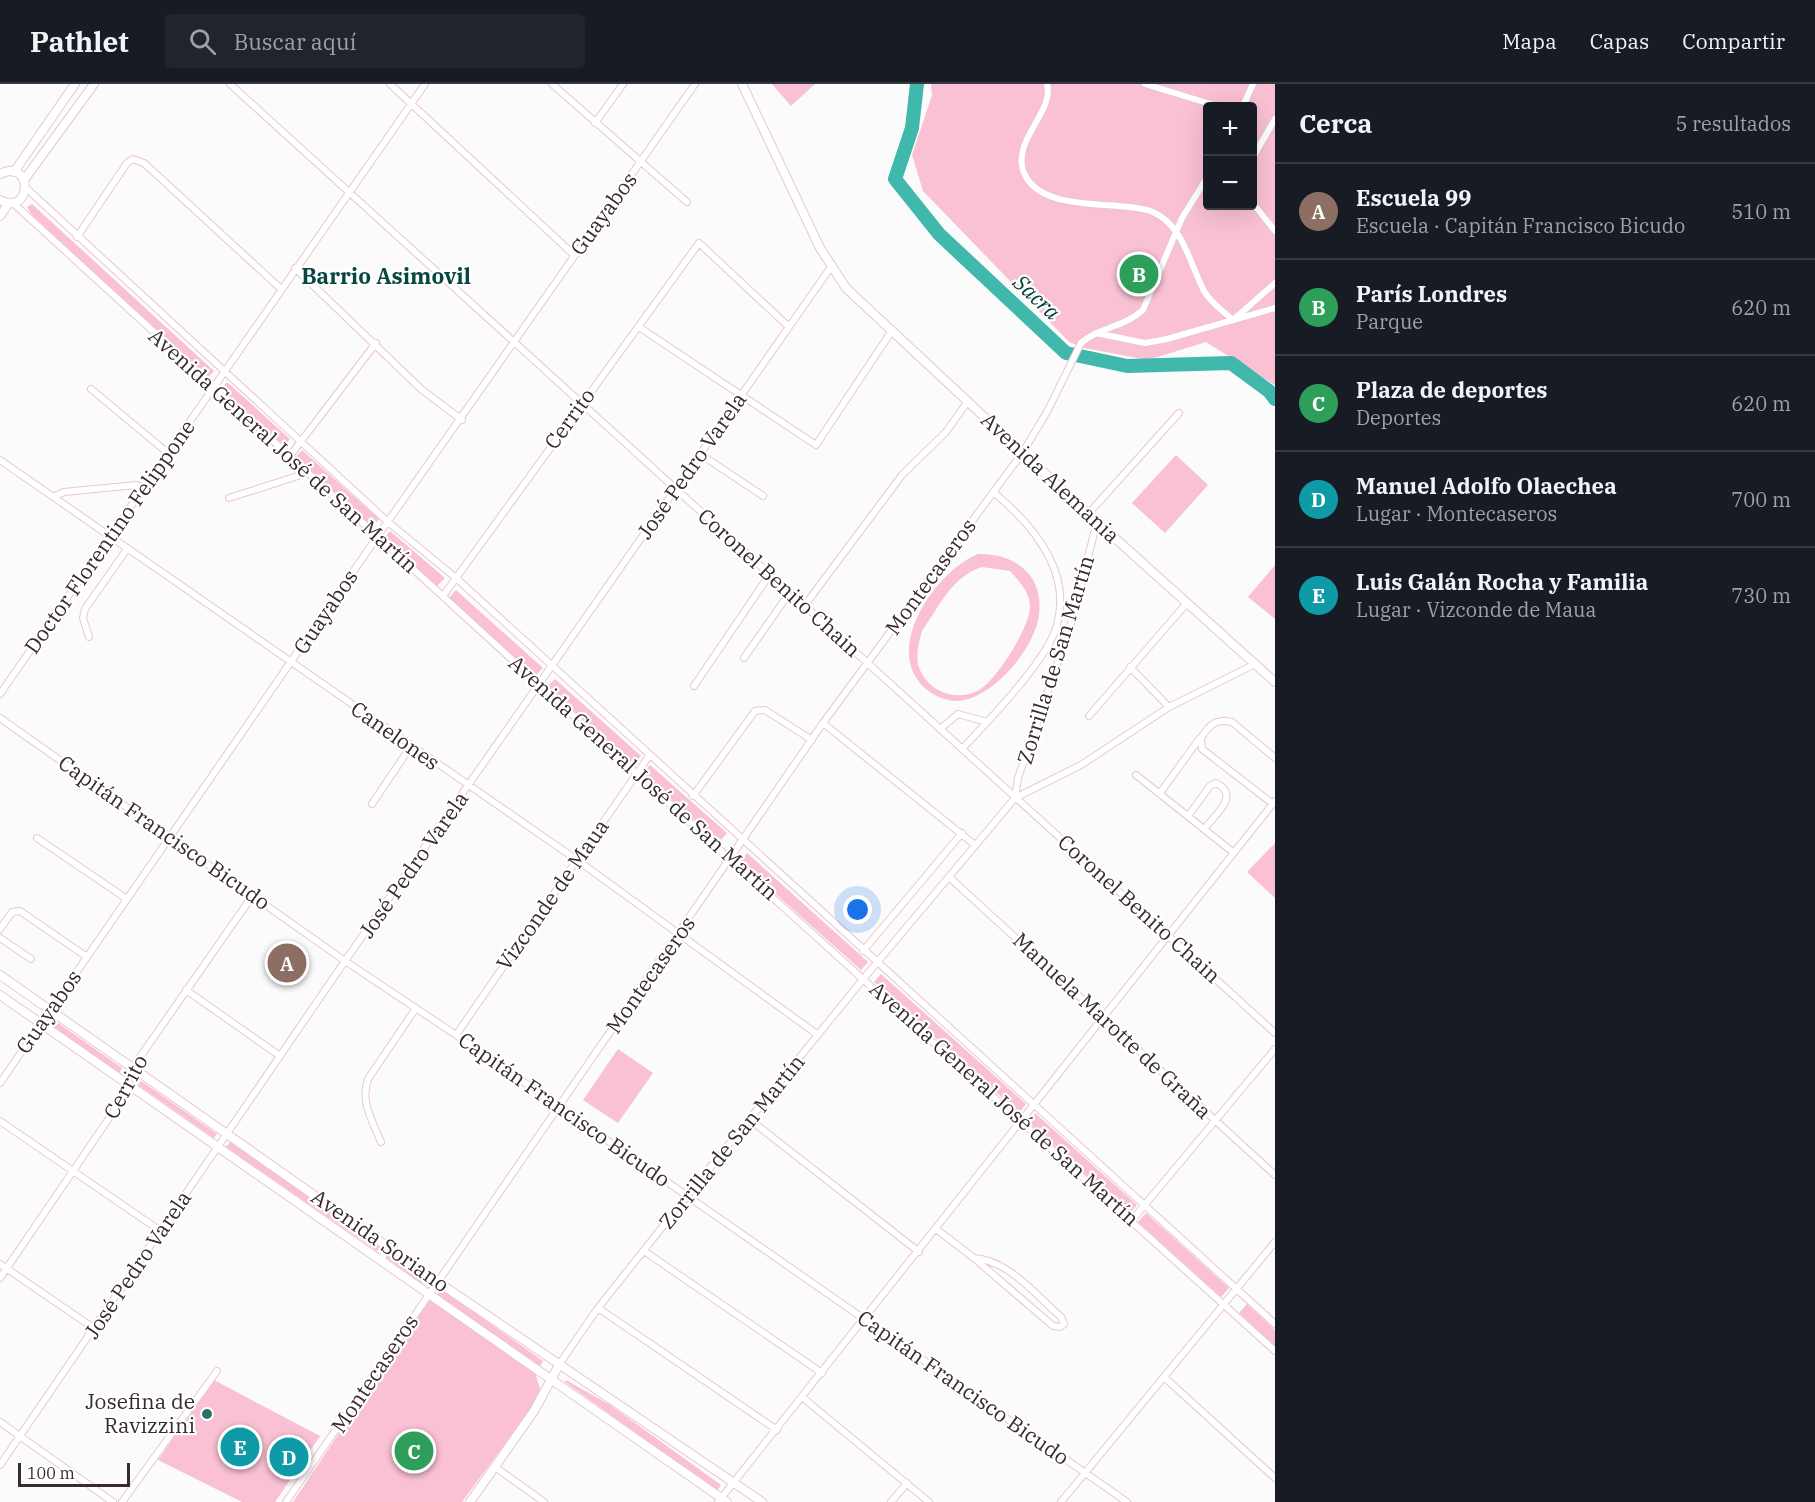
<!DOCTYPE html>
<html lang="es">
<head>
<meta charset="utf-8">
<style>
  :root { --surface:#171b24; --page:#20242c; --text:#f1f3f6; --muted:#9ea1a6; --line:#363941; --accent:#2a726a }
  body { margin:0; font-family:"IBM Plex Serif",serif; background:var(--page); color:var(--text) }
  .controls { position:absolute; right:18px; top:18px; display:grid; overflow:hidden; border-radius:6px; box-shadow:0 6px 24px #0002 }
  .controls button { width:54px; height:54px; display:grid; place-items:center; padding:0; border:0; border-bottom:2px solid var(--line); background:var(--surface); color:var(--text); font:30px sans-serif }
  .scale { position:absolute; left:18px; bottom:15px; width:112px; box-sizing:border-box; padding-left:6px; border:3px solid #382a2e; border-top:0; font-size:16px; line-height:21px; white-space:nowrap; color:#382a2e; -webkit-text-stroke:4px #fff; paint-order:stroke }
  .you { position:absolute; left:858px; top:826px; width:21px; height:21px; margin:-15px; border:4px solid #fff; border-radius:50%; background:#1a73e8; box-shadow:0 0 0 9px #1a73e833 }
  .badge { display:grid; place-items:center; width:39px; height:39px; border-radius:50%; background:var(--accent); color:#fff; font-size:20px; font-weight:700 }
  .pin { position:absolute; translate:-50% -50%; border:3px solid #fff; box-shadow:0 2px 6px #0006 }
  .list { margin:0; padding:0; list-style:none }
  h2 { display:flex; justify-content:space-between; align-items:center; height:78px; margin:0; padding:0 24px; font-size:26px }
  h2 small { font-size:20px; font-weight:400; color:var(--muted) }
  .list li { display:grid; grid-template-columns:39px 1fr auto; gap:18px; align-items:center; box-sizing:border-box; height:96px; padding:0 24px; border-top:2px solid var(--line) }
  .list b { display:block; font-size:22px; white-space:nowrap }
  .list p { margin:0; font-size:20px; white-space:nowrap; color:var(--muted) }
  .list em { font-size:20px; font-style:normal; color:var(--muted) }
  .icon { flex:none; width:33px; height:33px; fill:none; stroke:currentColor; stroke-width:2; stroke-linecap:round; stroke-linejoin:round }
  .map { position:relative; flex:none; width:1275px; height:1418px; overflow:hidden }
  header { display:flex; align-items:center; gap:36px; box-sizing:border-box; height:84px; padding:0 30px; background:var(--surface); border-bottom:2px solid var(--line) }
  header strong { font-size:28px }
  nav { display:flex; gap:33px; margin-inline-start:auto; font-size:21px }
  .search { width:420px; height:54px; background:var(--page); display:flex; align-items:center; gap:15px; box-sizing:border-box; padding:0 21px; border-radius:6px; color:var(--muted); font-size:22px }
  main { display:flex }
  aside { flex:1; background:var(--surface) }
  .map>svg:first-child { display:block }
  .green { fill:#f9c1d3; fill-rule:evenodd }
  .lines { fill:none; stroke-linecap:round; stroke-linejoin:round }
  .river { stroke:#40b8ab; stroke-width:14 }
  .street-casing { stroke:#eac6d1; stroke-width:8 }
  .secondary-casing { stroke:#eac6d1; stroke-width:10 }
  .street { stroke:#fff; stroke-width:6 }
  .secondary { stroke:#fff; stroke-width:8 }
  .poi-dot { fill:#2a726a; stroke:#fff; stroke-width:2 }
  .labels { text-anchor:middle; stroke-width:4.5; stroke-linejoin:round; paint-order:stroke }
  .street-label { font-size:21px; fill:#382a2e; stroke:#fff }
  .poi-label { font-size:21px; fill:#382a2e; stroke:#fff; text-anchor:end }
  .neighbourhood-label { font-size:22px; font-weight:bold; fill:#084741; stroke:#fff }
  .water-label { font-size:22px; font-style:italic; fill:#073f39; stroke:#fff }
</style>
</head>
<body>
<header>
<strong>Pathlet</strong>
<div class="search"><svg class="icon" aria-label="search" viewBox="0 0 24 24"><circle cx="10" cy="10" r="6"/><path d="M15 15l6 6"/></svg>Buscar aquí</div>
<nav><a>Mapa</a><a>Capas</a><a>Compartir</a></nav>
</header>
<main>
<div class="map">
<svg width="1275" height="1418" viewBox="0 0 1275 1418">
  <rect width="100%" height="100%" fill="#fbfbfb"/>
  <path class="green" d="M772,0H815L791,22Z
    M931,0H1275V301L1206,258L1148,276L1084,264L1069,258L923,107L912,71L932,11ZM1208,22H1252V122H1208Z
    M32,120L214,287L207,294L31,130L27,123Z
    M227,298L290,355L283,363L220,306Z
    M302,366L379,435L372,443L295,374Z
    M1176,371L1208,401L1165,449L1132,419Z
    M390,447L445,494L437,502L383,455Z
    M978,470C1014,469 1044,490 1039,530C1036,564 991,617 956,617C942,616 929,610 920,599C886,559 938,486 978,470ZM982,483L1010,487C1019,497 1030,508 1030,523C1030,543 995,599 977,607C954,619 924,605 918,580C916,569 919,558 922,547C939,523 952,492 982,483Z
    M1275,481V535L1248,513Z
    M456,506L543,584L535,592L449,514Z
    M555,595L641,672L633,680L547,603Z
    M650,681L727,749L719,758L642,690Z
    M1275,759V814L1247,788Z
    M747,769L868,878L861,886L740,778Z
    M881,890L1026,1020L1019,1029L874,898Z
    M51,934L122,984L119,989L48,939Z
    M618,965L653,989L618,1039L583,1016Z
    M141,997L217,1050L214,1054L138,1001Z
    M1035,1029L1137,1121L1129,1130L1028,1038Z
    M230,1058L381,1162L377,1167L226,1063Z
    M1146,1129L1229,1204L1221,1213L1138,1138Z
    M387,1168L424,1194L421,1199L384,1172Z
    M441,1205L543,1277L540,1282L437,1211Z
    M432,1217L535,1288L540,1305L538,1315L462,1418H293L427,1218Z
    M1247,1220L1275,1246V1262L1239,1229Z
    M214,1296L320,1352L275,1418H242L158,1376Z
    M566,1296L610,1321L721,1401L717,1407L565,1298Z"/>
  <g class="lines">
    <path class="river" d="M917,0L912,44L895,95L939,150L1066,269L1127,282L1231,279L1269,307L1275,315"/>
    <g class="street-casing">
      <path id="street" d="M230,0L1275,949
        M390,0L574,171
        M552,0L687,118
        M1047,0C1055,26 1013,56 1023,86C1037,131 1121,115 1153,128C1183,141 1190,180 1204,207C1211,219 1223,227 1233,236L1275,199
        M1145,0L1217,22
        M1243,22L1253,0
        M595,39L623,0
        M1252,75L1275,35
        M26,104L388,438L456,494L1275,1240
        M1252,118L1275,147
        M13,119L731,776L1275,1267
        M77,153L127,79L133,75L144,79L281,205
        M295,184L421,305L462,336
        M639,243L816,361L891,248
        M1096,249L1145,259L1167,255L1275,224
        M91,305L169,370
        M700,370L763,412
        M289,373L376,259
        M0,376L577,776L818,951
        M53,413L64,408L136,401L145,404
        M229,414L307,389
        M1089,429L1179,329
        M443,512L699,159L789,243
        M805,521L902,391L946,348L968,317
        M89,553L83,534L85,525L127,465
        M744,574L790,508
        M1130,583L1169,623
        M694,602L770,490
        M0,610L425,0
        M1089,632L1187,519
        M0,634L345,877L456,951L1127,1418
        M823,639L975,761
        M940,645L958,630L987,638
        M962,665C987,638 1048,576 1057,541C1072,487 1032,440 993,408
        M1136,691L1234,769
        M1160,709L1200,654
        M693,712L755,627L765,626L812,656
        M1015,714L1018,694L1070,543L1097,438
        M372,720L411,662
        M1273,720L1202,665L1201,654C1209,641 1216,634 1232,638L1275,674
        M1188,732L1210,702L1216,699C1241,711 1215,731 1204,745
        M37,754L127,815
        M949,793L1275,1091
        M0,845L12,828L20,827L87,873
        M0,854L31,875
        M863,867L962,749
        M186,906L280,972
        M456,951L649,672
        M133,983L253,811
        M0,999L377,453L695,0
        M749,1035L919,1168
        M0,1037L162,1148
        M381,1058C372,1036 360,1018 368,995L416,924
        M1132,1136L1275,965
        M936,1145L974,1174L1053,1242L1060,1243L1064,1240L1061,1233C1036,1211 1008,1176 974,1174
        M644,1167L822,1289
        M381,1175L389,1163
        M0,1180L95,1245
        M0,1194L131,1002
        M598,1224L777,1346
        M560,1279L598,1224L687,1112L864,894L1015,714L1081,681L1169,623L1255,580
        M1164,1293L1275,1394
        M802,1313L929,1418
        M0,1338L113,1418
        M0,1381L345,877L831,183
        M495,1383L544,1418
        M122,1418L217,1287
        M286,1418L823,639L1023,368L1048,326L1081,259C1099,243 1125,243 1143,226L1182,134L1208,92
        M718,1418L1275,717
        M891,1418L907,1399
        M1061,1418L1275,1158"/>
    </g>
    <g class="secondary-casing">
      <path id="secondary" d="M742,0L820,164L846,204L1097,438L1275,598
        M14,88L75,0
        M0,90C33,73 33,133 0,116
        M24,96L94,0
        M0,132L9,119
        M0,891L438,1198L762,1418
        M0,911L727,1418
        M470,1418L534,1327L560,1279"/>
    </g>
    <use href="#street" class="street"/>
    <use href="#secondary" class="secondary"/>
  </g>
  <circle class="poi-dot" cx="207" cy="1330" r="6"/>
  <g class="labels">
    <g class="street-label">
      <text transform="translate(604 130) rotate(-54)" y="7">Guayabos</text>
      <text transform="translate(570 335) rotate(-54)" y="7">Cerrito</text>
      <text transform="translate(283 367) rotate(42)" y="7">Avenida General José de San Martín</text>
      <text transform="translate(692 382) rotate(-55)" y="7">José Pedro Varela</text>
      <text transform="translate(1050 394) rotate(43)" y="7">Avenida Alemania</text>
      <text transform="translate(110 453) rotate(-55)" y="7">Doctor Florentino Felippone</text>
      <text transform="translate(931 493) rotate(-54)" y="7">Montecaseros</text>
      <text transform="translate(779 499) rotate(42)" y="7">Coronel Benito Chain</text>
      <text transform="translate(326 528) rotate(-56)" y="7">Guayabos</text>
      <text transform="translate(1056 576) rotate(-73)" y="7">Zorrilla de San Martín</text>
      <text transform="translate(395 652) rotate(35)" y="7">Canelones</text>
      <text transform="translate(643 694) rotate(42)" y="7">Avenida General José de San Martín</text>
      <text transform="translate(164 749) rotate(35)" y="7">Capitán Francisco Bicudo</text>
      <text transform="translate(414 781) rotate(-55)" y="7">José Pedro Varela</text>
      <text transform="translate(553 811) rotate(-55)" y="7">Vizconde de Maua</text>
      <text transform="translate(1139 825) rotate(42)" y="7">Coronel Benito Chain</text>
      <text transform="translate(651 891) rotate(-55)" y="7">Montecaseros</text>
      <text transform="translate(49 928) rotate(-55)" y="7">Guayabos</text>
      <text transform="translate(1112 942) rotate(43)" y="7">Manuela Marotte de Graña</text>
      <text transform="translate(126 1003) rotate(-62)" y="7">Cerrito</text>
      <text transform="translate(1004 1020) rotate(42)" y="7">Avenida General José de San Martín</text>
      <text transform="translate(564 1026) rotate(35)" y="7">Capitán Francisco Bicudo</text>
      <text transform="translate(732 1058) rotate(-51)" y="7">Zorrilla de San Martín</text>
      <text transform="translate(380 1157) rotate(35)" y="7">Avenida Soriano</text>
      <text transform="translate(138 1181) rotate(-56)" y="7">José Pedro Varela</text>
      <text transform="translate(375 1290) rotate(-56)" y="7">Montecaseros</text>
      <text transform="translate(963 1304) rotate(35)" y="7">Capitán Francisco Bicudo</text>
    </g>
    <g class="poi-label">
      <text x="195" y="1325">Josefina de<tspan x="195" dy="24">Ravizzini</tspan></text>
    </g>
    <g class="neighbourhood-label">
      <text x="386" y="200">Barrio Asimovil</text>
    </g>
    <g class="water-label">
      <text transform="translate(1037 213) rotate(43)" y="8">Sacra</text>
    </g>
  </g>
</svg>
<div class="controls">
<button>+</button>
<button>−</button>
</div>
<div class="scale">100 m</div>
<div class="you"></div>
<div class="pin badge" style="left:287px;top:879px;background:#8d6e63">A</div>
<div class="pin badge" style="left:1139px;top:190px;background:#2e9e5b">B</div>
<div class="pin badge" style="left:414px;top:1367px;background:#2e9e5b">C</div>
<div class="pin badge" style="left:289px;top:1373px;background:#0f9aa8">D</div>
<div class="pin badge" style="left:240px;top:1363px;background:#0f9aa8">E</div>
</div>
<aside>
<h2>Cerca<small>5 resultados</small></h2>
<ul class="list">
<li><span class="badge" style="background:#8d6e63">A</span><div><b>Escuela 99</b><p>Escuela · Capitán Francisco Bicudo</p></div><em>510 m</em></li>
<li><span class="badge" style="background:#2e9e5b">B</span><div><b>París Londres</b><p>Parque</p></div><em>620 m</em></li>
<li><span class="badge" style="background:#2e9e5b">C</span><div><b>Plaza de deportes</b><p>Deportes</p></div><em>620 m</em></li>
<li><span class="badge" style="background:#0f9aa8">D</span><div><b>Manuel Adolfo Olaechea</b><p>Lugar · Montecaseros</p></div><em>700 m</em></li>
<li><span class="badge" style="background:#0f9aa8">E</span><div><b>Luis Galán Rocha y Familia</b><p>Lugar · Vizconde de Maua</p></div><em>730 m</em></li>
</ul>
</aside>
</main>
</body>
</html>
